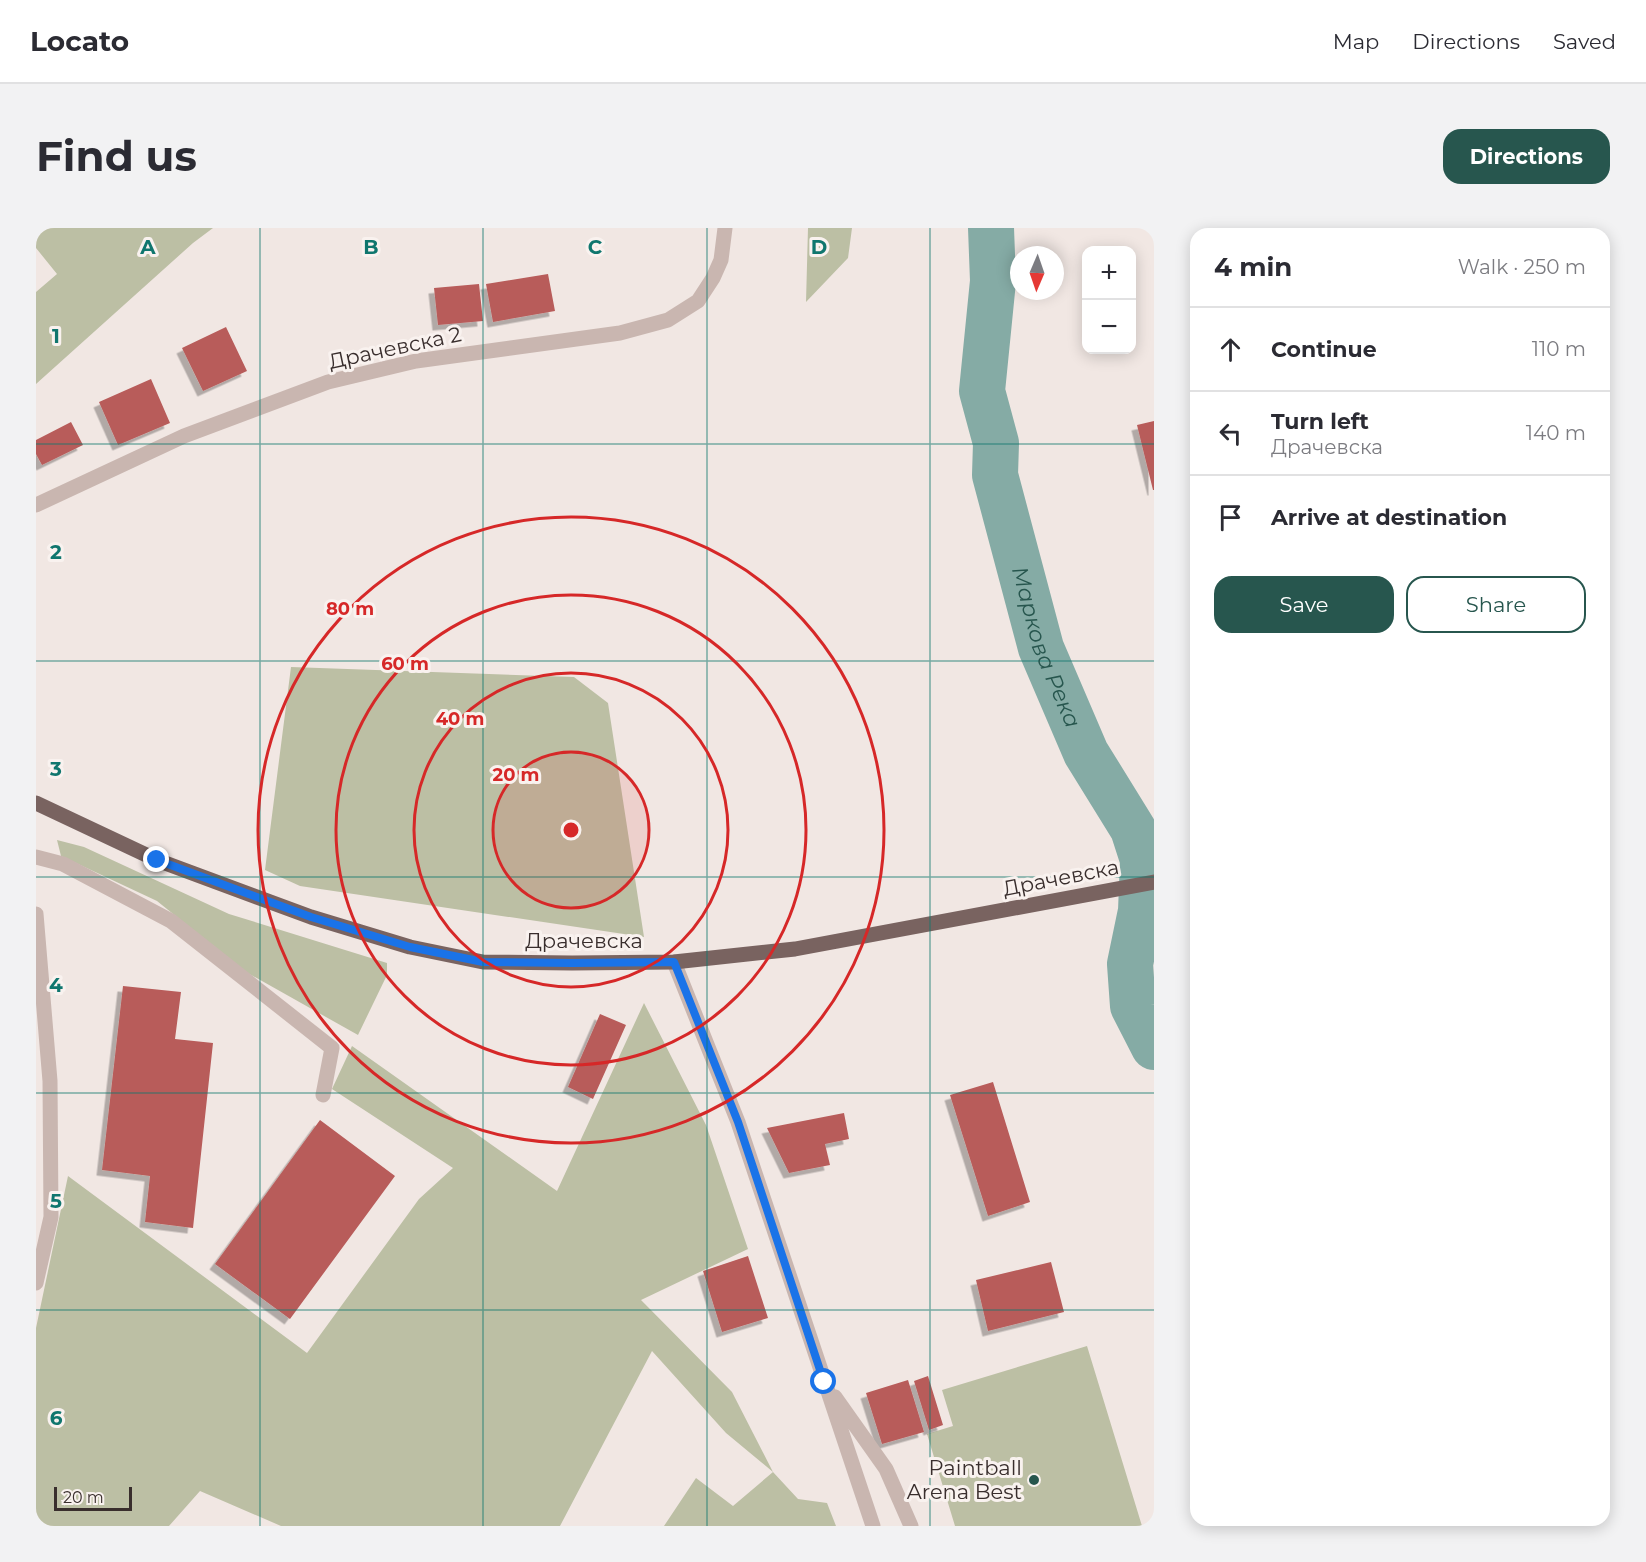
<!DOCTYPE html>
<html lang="en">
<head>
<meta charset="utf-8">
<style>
  :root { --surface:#fff; --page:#f2f2f3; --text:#2b2b33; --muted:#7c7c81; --line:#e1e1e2; --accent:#27564e }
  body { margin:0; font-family:Montserrat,sans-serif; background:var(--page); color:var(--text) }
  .controls { position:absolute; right:18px; top:18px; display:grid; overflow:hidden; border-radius:12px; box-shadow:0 3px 15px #0003 }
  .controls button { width:54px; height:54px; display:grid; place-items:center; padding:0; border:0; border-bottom:2px solid var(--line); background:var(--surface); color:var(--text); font:30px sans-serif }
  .compass { position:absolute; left:974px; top:18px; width:54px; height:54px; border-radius:50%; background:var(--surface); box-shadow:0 3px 15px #0003; rotate:182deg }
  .scale { position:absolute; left:18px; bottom:15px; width:78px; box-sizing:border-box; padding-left:6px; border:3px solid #392e2d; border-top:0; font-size:16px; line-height:21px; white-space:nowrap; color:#392e2d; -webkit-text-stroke:4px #f9f2ef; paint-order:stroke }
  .stop { position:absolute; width:18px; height:18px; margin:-14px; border:4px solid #1a73e8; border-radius:50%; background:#fff }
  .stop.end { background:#1a73e8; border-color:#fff; box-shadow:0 2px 6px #0008 }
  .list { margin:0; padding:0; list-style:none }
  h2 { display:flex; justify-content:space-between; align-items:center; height:78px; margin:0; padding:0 24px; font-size:26px }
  h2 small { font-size:20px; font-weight:400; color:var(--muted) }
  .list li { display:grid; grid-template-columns:39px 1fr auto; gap:18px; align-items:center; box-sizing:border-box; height:84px; padding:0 24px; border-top:2px solid var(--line) }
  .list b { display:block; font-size:22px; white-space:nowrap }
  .list p { margin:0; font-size:20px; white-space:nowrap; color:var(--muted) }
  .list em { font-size:20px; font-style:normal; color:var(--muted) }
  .actions { display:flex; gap:12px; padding:18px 24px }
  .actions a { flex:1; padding:14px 0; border:2px solid var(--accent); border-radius:18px; text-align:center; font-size:21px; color:var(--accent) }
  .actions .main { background:var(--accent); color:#fff }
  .icon { flex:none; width:33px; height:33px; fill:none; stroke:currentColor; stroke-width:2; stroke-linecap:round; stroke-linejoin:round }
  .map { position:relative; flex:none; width:1118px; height:1298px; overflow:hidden; border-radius:18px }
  header { display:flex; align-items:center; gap:36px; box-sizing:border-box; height:84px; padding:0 30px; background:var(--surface); border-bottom:2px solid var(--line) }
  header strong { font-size:28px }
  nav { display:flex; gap:33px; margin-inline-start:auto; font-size:21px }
  .intro { display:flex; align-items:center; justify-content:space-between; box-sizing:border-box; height:144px; padding:0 36px }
  h1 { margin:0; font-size:42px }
  .button { padding:15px 27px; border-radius:18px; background:var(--accent); color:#fff; font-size:21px; font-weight:700 }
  main { display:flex; gap:36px; padding:0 36px }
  aside { flex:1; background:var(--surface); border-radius:18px; box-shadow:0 3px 15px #0003 }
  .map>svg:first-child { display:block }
  .green { fill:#bcbfa4 }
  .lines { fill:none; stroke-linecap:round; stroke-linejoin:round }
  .river { stroke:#85aba5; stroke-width:46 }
  .building { fill:#b85c5a; filter:url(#shadow) }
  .minor { stroke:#c9b6b0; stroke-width:15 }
  .major { stroke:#796360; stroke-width:15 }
  .route { stroke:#1a73e8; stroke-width:8 }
  .grid { fill:none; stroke:#0f766e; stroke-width:1.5; stroke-opacity:0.55 }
  .ring { fill:none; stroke:#d62828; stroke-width:3 }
  .poi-dot { fill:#27564e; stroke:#f9f2ef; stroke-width:2 }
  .labels { text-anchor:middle; stroke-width:6; stroke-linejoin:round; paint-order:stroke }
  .street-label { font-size:21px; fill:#392e2d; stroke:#f9f2ef }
  .poi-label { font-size:21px; fill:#392e2d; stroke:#f9f2ef; text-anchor:end }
  .water-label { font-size:22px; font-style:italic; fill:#27564e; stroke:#f9f2ef }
  .grid-label { font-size:20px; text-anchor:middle; font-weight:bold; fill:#0f766e; stroke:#f9f2ef; stroke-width:6; stroke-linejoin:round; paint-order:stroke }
  .centre { fill:#d62828; stroke:#f9f2ef; stroke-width:3 }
  .ring-label { font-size:18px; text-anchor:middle; font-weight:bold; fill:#d62828; stroke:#f9f2ef; stroke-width:6; stroke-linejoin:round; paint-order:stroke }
</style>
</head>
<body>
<header>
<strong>Locato</strong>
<nav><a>Map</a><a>Directions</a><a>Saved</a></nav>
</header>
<div class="intro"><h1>Find us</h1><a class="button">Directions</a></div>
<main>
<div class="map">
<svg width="1118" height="1298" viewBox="0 0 1118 1298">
  <defs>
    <filter id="shadow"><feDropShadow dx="-5.5" dy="5.5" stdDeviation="0" flood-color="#0004"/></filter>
  </defs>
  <rect width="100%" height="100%" fill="#f1e7e3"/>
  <path class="green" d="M0,0H177L157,15L0,156V64L21,46L0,20Z
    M772,0H816L812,30L770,74Z
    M255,439L538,449L572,475L608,709L264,658L229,642Z
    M21,612L48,619L193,686L351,735V747L322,807L208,743L121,673L25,628Z
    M608,775L670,897L712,1021L605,1072L696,1164L737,1244L762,1271L791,1275L800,1298H628L660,1250L697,1278L737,1244L690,1205L616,1123L524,1298H245L164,1263L133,1298H0V1100L32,948L271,1125L383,971L417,940L296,861L316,818L521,963Z
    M1051,1118L1106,1298H919L891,1206L917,1198L906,1162Z"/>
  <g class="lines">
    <path class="river" id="s1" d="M955,0L957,53L946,163L960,215L959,247L1005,420L1050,525L1097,601L1107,632L1105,683L1094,736L1097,778L1118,819"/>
  </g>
  <path class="building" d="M512,46L519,83L457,94L450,56Z
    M443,56L447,93L402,97L398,60Z
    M190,99L211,143L167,163L146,120Z
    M115,151L134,195L82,217L63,174Z
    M1118,193V262H1117L1101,197Z
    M35,194L47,217L6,237L0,226V212Z
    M87,758L145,764L139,811L177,815L157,1000L109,994L114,948L66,942Z
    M564,786L590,797L557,871L532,859Z
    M957,854L994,974L952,988L914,867Z
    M808,885L813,911L789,916L794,937L753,945L731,900Z
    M284,892L359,948L254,1091L179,1036Z
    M712,1028L732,1090L686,1104L667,1043Z
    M1015,1034L1028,1084L952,1103L940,1052Z
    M892,1148L907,1197L893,1202L878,1153Z
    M872,1152L888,1204L846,1216L830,1165Z"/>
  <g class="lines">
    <path class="minor" d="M0,277L148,208L292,154L380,133L584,105L632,92L662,73L677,50L685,32L689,0
      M0,629L27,636L135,693L296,820L287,867
      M0,686L14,853L15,989L0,1055
      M638,734L702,894L837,1298
      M799,1169L850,1241L875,1298"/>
    <path class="major" d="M0,575L121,632L275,689L374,719L447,734L536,735L638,734L759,721L1118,654"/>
  </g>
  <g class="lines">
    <path class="route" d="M121,632L275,689L374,719L447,734L536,735L638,734L702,894L788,1154"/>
  </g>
  <path class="grid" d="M224,0V1298M447,0V1298M671,0V1298M894,0V1298M0,216H1118M0,433H1118M0,649H1118M0,865H1118M0,1082H1118"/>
  <circle cx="535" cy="602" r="78" fill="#d62828" fill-opacity=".12"/>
  <g class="ring">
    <circle cx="535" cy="602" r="78"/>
    <circle cx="535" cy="602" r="157"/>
    <circle cx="535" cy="602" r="235"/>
    <circle cx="535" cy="602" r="313"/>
  </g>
  <circle class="poi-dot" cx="998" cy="1252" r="6"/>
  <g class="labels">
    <g class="street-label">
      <text transform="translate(359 120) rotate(-12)" y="7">Драчевска 2</text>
      <text transform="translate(1025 650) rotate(-11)" y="7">Драчевска</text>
      <text x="548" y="720">Драчевска</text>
    </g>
    <g class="poi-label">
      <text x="986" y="1247">Paintball<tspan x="986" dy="24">Arena Best</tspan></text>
    </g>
    <g class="water-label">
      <text dy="8" stroke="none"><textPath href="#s1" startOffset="429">Маркова Река</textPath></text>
    </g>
  </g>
  <g class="grid-label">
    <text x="112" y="26">A</text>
    <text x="335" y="26">B</text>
    <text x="559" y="26">C</text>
    <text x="783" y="26">D</text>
    <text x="20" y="115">1</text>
    <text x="20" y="331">2</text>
    <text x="20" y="548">3</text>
    <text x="20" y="764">4</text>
    <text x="20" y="980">5</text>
    <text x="20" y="1197">6</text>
  </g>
  <circle cx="535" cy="602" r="9" class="centre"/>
  <g class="ring-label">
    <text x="314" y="387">80 m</text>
    <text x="369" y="442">60 m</text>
    <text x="424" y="497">40 m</text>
    <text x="480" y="553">20 m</text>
  </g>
</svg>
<div class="controls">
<button>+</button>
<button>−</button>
</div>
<svg class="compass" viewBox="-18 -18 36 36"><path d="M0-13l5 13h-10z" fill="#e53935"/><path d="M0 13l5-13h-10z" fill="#7c7c81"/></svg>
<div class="scale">20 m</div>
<div class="stop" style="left:788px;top:1154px"></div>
<div class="stop end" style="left:121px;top:632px"></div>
</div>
<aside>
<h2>4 min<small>Walk · 250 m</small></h2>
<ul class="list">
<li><svg class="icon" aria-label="ahead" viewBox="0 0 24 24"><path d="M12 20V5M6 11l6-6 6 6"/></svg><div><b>Continue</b></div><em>110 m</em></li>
<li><svg class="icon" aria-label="left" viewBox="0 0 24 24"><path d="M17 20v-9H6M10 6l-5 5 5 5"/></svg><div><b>Turn left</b><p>Драчевска</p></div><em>140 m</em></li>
<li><svg class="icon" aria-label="arrive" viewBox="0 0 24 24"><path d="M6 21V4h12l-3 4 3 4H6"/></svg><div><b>Arrive at destination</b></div></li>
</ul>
<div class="actions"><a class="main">Save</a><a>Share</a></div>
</aside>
</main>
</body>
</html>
